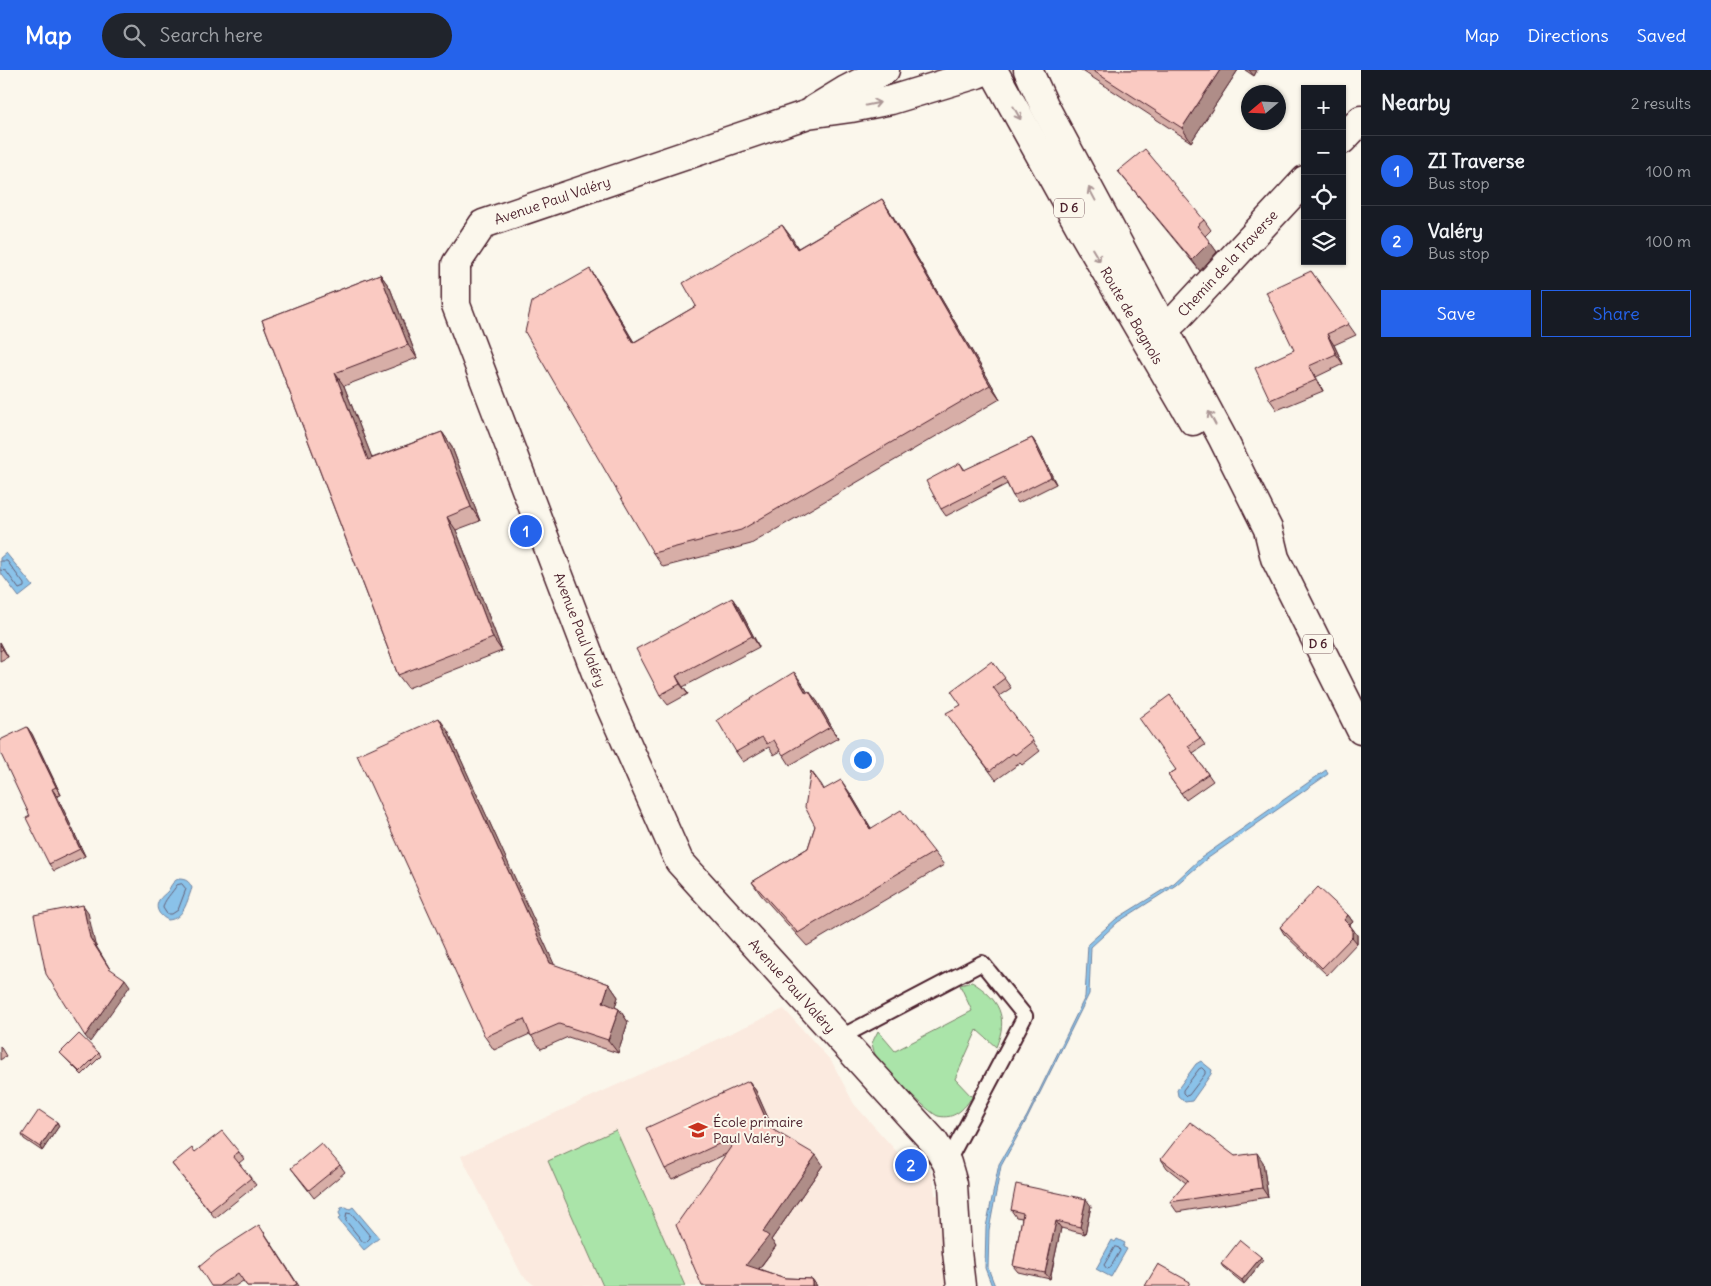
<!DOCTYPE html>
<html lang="en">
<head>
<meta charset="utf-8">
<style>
  :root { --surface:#171b24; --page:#20242c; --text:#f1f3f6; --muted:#9ea1a6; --line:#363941; --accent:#2563eb }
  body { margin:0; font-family:Delius,sans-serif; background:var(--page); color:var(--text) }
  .controls { position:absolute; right:15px; top:15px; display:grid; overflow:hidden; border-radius:0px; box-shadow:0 1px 4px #0004 }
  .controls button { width:45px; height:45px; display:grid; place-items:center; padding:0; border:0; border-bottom:1px solid var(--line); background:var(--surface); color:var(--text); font:25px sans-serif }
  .compass { position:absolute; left:1241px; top:15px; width:45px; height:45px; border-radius:50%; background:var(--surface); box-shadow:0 1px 4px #0004; rotate:251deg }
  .you { position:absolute; left:862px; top:689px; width:18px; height:18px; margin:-12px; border:4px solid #fff; border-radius:50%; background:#1a73e8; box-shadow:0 0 0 8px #1a73e833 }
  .badge { display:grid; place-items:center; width:32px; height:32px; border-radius:50%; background:var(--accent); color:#fff; font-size:16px; font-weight:700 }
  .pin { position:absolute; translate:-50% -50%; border:2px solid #fff; box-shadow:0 1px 5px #0006 }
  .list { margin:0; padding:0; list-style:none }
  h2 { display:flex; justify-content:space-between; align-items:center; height:65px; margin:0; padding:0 20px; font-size:21px }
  h2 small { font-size:16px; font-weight:400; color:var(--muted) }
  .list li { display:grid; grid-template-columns:32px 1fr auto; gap:15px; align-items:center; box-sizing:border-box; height:70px; padding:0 20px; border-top:1px solid var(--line) }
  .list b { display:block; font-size:19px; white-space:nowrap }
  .list p { margin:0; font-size:16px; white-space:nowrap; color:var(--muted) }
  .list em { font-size:16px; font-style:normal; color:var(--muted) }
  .actions { display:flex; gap:10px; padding:15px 20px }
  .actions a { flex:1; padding:11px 0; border:1px solid var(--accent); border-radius:0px; text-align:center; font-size:18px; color:var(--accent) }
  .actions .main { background:var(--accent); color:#fff }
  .icon { flex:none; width:28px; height:28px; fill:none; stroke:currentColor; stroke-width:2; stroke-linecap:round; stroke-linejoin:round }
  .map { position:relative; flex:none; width:1361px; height:1216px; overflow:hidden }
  header { display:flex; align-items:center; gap:30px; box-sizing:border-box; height:70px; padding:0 25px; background:var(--accent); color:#fff }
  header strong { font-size:24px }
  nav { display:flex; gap:28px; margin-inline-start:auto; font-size:18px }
  .search { width:350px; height:45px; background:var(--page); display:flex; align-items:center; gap:12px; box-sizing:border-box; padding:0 18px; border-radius:28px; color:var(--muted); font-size:19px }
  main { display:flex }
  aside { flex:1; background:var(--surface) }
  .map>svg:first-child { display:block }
  .built { fill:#fbeadf }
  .green { fill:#aae4a9; stroke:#7a826a }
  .water { fill:#8ac2e9; stroke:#70819d }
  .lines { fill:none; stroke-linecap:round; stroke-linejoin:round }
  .shore { stroke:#646077; stroke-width:1 }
  .service-casing { stroke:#4a1f2b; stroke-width:18 }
  .minor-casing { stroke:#4a1f2b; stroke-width:31 }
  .primary-casing { stroke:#4a1f2b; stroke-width:31 }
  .service { stroke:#fbf7ec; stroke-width:14 }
  .minor { stroke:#fbf7ec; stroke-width:28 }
  .primary { stroke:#fbf7ec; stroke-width:28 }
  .wall { fill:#d7aea7; stroke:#4a1f2b }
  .shaded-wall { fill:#af8d88; stroke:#4a1f2b }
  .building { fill:#facac2; stroke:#4a1f2b }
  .oneway { stroke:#ab9695 }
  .labels { text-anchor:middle; stroke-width:4; stroke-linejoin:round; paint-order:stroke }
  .shield { fill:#fbf7ec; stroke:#7f6065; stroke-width:1 }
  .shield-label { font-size:12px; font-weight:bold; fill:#4a1f2b }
  .street-label { font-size:14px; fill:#4a1f2b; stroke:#fbf7ec }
  .poi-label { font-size:14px; fill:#4a1f2b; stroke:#fbf7ec; text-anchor:start }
</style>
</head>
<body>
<header>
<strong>Map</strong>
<div class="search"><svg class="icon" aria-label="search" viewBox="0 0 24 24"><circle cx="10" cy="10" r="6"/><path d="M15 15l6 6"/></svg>Search here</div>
<nav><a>Map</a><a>Directions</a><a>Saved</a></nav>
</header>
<main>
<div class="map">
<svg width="1361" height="1216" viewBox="0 0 1361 1216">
  <rect width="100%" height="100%" fill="#fbf7ec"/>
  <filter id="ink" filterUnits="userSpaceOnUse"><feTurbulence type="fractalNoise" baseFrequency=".02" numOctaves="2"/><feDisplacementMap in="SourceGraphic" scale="10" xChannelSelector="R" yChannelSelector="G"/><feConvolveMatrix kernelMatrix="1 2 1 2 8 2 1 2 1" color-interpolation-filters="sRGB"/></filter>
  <g filter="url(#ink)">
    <path class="built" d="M784,939L832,992L854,1034L916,1103L930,1101L933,1104L935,1125H943L950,1216H535L522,1205L461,1086Z"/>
    <path class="green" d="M972,912C999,929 1009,947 996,977L977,960L955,1009L972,1027C964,1039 954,1050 938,1046C930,1044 881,996 877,988C874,984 873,978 872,973L878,961L895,981L972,941L960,915Z
      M616,1060L685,1216H603L548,1091Z"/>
    <path class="water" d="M6,483L33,516L19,527L0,502V488Z
      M1326,700L1328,704L1204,791L1176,815L1118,852L1091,877L1089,924L1027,1049L1001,1096L989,1160L988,1198L995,1216H992L985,1198L986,1157L999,1094L1027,1046L1085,927L1088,874L1116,849L1174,813L1201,788Z
      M178,809C186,809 189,811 192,818C187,831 184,849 168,850C160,846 154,839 159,830C161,827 165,824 168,821C171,816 172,812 178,809Z
      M1201,991L1212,1000L1211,1004L1192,1031L1185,1032L1178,1026L1177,1020L1196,994Z
      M346,1137L350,1139L353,1137L379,1168L364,1180L338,1149L341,1147L339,1143L341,1138Z
      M1117,1169L1125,1173L1123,1177L1127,1179L1111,1207L1096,1199L1112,1170L1115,1172Z"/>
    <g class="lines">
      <path class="shore" d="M0,491H7L24,514V517L19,519L6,501L0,500
        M182,814L186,819L178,840L172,844H167L163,838C163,831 173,822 177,815Z
        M1202,998L1205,1001V1004L1189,1025L1186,1026L1183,1023V1020L1199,999Z
        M347,1143L352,1144L370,1166V1168L366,1172H363L346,1151Z
        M1116,1177L1119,1178L1120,1181L1110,1198L1107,1199L1104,1195L1114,1178Z"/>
      <g class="service-casing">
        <path id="service" d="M839,968L982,893L1025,946L947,1093"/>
      </g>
      <g class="minor-casing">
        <g id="minor">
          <path d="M815,39L846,20L885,0"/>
          <path d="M1342,70L1361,50"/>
          <path id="s1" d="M1149,273L1176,249L1305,110"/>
          <path id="s2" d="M961,1216L957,1182L953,1114L947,1093L934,1072L679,791L599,611L456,235V194L483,154L808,44L851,38L891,30L977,4L986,0"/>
        </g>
      </g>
      <g class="primary-casing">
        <g id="primary">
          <path id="s3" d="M993,0L1080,157L1193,351"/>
          <path d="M1028,0L1044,35L1223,369L1268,459L1275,488L1361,660"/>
        </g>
      </g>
      <use href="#service" class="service"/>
      <use href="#minor" class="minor"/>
      <use href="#primary" class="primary"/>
    </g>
    <path class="wall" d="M1081,0H1238L1191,72Z
      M1245,0H1257L1254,6Z
      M1118,101L1204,150L1211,160L1205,166L1217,182L1200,201L1126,111Z
      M882,129L891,143L1000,329L751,474L663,497L653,483L590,199L599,213L634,272L696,236L782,155L798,178Z
      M1311,201L1356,265L1334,275L1343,294L1316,307L1323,321L1277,340L1270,330L1294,280Z
      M380,204L390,218L417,288L344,316L372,388L442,362L451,375L480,451L456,460L502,581L408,618L398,605L262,250Z
      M1032,368L1037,375L1056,414L1018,433L1013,426L1007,414L946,446L941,439L960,393L965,400Z
      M732,528L739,538L759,577L683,617L688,624L668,635L660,625Z
      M0,572L8,587L0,591Z
      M992,591L1011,618L999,626L1040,681L1022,695L1020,693L996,710L953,652L961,636Z
      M802,613L807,622L817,631L838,668L790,695L781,681L774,685L769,677L743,692L736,682Z
      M1170,625L1205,675L1193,683L1213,711L1186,730L1168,705L1176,700Z
      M27,657L32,664L61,725L57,726L85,786L54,801L49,794Z
      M448,661L554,895L609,914L618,927L615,937L619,939L628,952L618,983L568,967L541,979L530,964L494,980L485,967Z
      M811,701L824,720L850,723L871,758L934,782L944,795L807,876L761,825L752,812L808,778L815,756Z
      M1348,845L1353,852L1350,855L1357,865V873L1327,905L1284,864L1280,857Z
      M0,976L6,986L0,990Z
      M60,983H99L101,986L82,1005Z
      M749,1011L756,1021L773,1060L823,1095L771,1170L776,1176L759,1199L785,1208L812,1209L817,1216H702L726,1084L672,1109L665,1099Z
      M57,1052L59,1056L42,1081L24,1069L22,1065Z
      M195,1082H239L244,1089L239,1093L256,1115L215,1148L172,1094Z
      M1235,1086L1263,1092L1268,1127L1177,1142L1170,1132L1186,1113L1167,1098L1161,1089Z
      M340,1095L345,1102L314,1128L291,1098Z
      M1091,1136L1085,1164L1061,1158L1050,1209L1018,1202L1013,1196L1022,1148L1016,1147L1011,1140Z
      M264,1162L299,1216H247L243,1211L235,1216H211Z
      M1263,1190L1244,1214L1223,1197L1221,1194Z"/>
    <path class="shaded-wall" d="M1220,0H1238L1191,72L1182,58Z
      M1249,0H1257L1254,6Z
      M882,129L891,143L1000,329L990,315Z
      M782,155L792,168L806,193L797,179Z
      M1210,172L1217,182L1200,201L1192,190Z
      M590,199L599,213L642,286L633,273Z
      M380,204L390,218L417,288L408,275Z
      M1327,264L1334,275L1343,294L1336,284Z
      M1309,296L1316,307L1323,321L1316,310Z
      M335,303L344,316L378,403L368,390Z
      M442,362L451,375L480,451L471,437Z
      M1032,368L1037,375L1056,414L1051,407Z
      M447,447L456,460L502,581L493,568Z
      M732,528L739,538L759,577L752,566Z
      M0,572L8,587L0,575Z
      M794,602L802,613L814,633L806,623Z
      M676,606L683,617L688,624L680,614Z
      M809,621L817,631L838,668L830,657Z
      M439,648L448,661L560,907L550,893Z
      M27,657L32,664L61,725L56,717Z
      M811,701L821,714L832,733L823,720Z
      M841,710L850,723L879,772L870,759Z
      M52,719L57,726L85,786L80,779Z
      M83,835L88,842L95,874L113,904L90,868Z
      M1348,845L1353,852L1348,856L1344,850Z
      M1352,858L1357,865V873L1352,867Z
      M125,909L130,916L90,972L85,966Z
      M609,914L618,927L612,946L603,932Z
      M619,939L628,952L618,983L608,970Z
      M749,1011L756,1021L777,1068L770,1058Z
      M57,1052L59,1056L42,1081L40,1077Z
      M1257,1083L1263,1092L1268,1127L1262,1118Z
      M816,1085L823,1095L771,1170L776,1176L754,1205L746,1195L763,1162Z
      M1086,1129L1091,1136L1085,1164L1080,1157Z
      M1056,1151L1061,1158L1050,1209L1045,1203Z
      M1261,1187L1263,1190L1244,1214L1242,1210Z
      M812,1209L817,1216H812Z"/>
    <path class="building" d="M1092,0H1220L1182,58Z
      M1145,79L1204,150L1197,156L1210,172L1192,190L1118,101Z
      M882,129L990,315L741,460L653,483L525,262L532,232L590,199L633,273L696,236L683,213L782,155L797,179Z
      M1311,201L1349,254L1327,264L1336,284L1309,296L1316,310L1270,330L1255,298L1294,280L1266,222Z
      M380,204L408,275L335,303L368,390L442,362L471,437L447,447L493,568L398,605L262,250Z
      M1032,368L1051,407L1013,426L1004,407L941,439L926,411L960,393L964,400Z
      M732,528L752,566L676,606L680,614L660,625L636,579Z
      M0,575L3,579L0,581Z
      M992,591L1005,608L993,617L1033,671L1015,685L1013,683L990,701L946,643L961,635L951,621Z
      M794,602L806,623L809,621L830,657L783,685L774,670L767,674L762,667L736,682L717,650Z
      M1170,625L1200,668L1188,676L1208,704L1181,723L1168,705L1176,700L1139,648Z
      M439,648L550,893L609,914L603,932L619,939L608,970L559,954L531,966L524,949L485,967L357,685Z
      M27,657L56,717L52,719L80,779L49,794L26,748L30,746L0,682V670Z
      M811,701L823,720L841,710L870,759L901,740L934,782L798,863L752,812L808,778L815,756L805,737Z
      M1318,817L1348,845L1344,850L1352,858V867L1322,898L1280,857Z
      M83,835L90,868L109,898L125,909L85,966L46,904L34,845Z
      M79,964L99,983L80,1002L60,983Z
      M749,1011L770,1058L816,1085L763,1162L769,1166L746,1195L785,1208L812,1209V1216H702L676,1155L740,1064L665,1099L646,1058Z
      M39,1040L57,1052L40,1077L22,1065Z
      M1190,1052L1235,1086L1257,1083L1262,1118L1170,1132L1188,1110L1161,1089Z
      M222,1061L239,1082L233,1086L251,1108L210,1141L172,1094L192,1078L195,1082Z
      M321,1073L340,1095L309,1120L291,1098Z
      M1016,1114L1086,1129L1080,1157L1056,1151L1045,1203L1013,1196L1023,1143L1011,1140Z
      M259,1155L297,1214L293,1216H247L238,1203L219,1216H211L199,1197L217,1182Z
      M1240,1170L1261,1187L1242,1210L1221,1194Z
      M1158,1194L1190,1212L1188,1216H1145Z"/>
    <defs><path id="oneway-shaft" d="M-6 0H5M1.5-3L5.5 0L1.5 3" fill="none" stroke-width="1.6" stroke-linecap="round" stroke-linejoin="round" transform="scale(1.25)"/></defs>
    <g class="oneway">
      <use href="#oneway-shaft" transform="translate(873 34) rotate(-12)"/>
      <use href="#oneway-shaft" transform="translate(1017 43) rotate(61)"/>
      <use href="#oneway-shaft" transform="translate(1092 124) rotate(-118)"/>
      <use href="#oneway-shaft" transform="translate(1096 185) rotate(59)"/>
      <use href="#oneway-shaft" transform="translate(1212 348) rotate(-118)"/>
    </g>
  </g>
  <defs>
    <g id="school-bare" transform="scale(1.5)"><path d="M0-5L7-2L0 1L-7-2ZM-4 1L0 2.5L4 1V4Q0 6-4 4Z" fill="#c8321e" stroke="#fbf7ec" stroke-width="2.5" paint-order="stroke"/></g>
  </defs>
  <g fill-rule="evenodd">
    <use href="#school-bare" x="698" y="1060"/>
  </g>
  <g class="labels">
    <g class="shield">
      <rect x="1054" y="128.5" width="30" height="19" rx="4"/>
      <rect x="1303" y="564.5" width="30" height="19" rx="4"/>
    </g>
    <g class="shield-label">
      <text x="1069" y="142">D 6</text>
      <text x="1318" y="578">D 6</text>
    </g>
    <g class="street-label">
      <text dy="5" stroke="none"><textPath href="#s2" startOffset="1290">Avenue Paul Valéry</textPath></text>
      <text dy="5" stroke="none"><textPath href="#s1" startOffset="112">Chemin de la Traverse</textPath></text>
      <text dy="5" stroke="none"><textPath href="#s3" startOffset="282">Route de Bagnols</textPath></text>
      <text transform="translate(580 560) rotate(69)" y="5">Avenue Paul Valéry</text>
      <text transform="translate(792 916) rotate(48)" y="5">Avenue Paul Valéry</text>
    </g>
    <g class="poi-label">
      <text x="713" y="1057">École primaire<tspan x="713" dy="16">Paul Valéry</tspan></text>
    </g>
  </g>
</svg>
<div class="controls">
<button>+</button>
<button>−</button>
<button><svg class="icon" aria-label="locate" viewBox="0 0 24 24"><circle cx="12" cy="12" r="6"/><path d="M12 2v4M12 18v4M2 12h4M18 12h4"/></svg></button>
<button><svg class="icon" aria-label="layers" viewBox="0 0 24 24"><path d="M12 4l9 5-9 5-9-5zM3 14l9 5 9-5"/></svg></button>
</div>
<svg class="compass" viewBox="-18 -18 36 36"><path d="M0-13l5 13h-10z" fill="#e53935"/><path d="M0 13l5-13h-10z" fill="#9ea1a6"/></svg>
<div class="you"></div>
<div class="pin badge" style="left:526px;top:461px">1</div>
<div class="pin badge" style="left:911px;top:1095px">2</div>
</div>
<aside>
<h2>Nearby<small>2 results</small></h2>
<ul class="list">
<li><span class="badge">1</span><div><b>ZI Traverse</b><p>Bus stop</p></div><em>100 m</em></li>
<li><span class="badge">2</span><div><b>Valéry</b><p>Bus stop</p></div><em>100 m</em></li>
</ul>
<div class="actions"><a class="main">Save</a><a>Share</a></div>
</aside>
</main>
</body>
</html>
